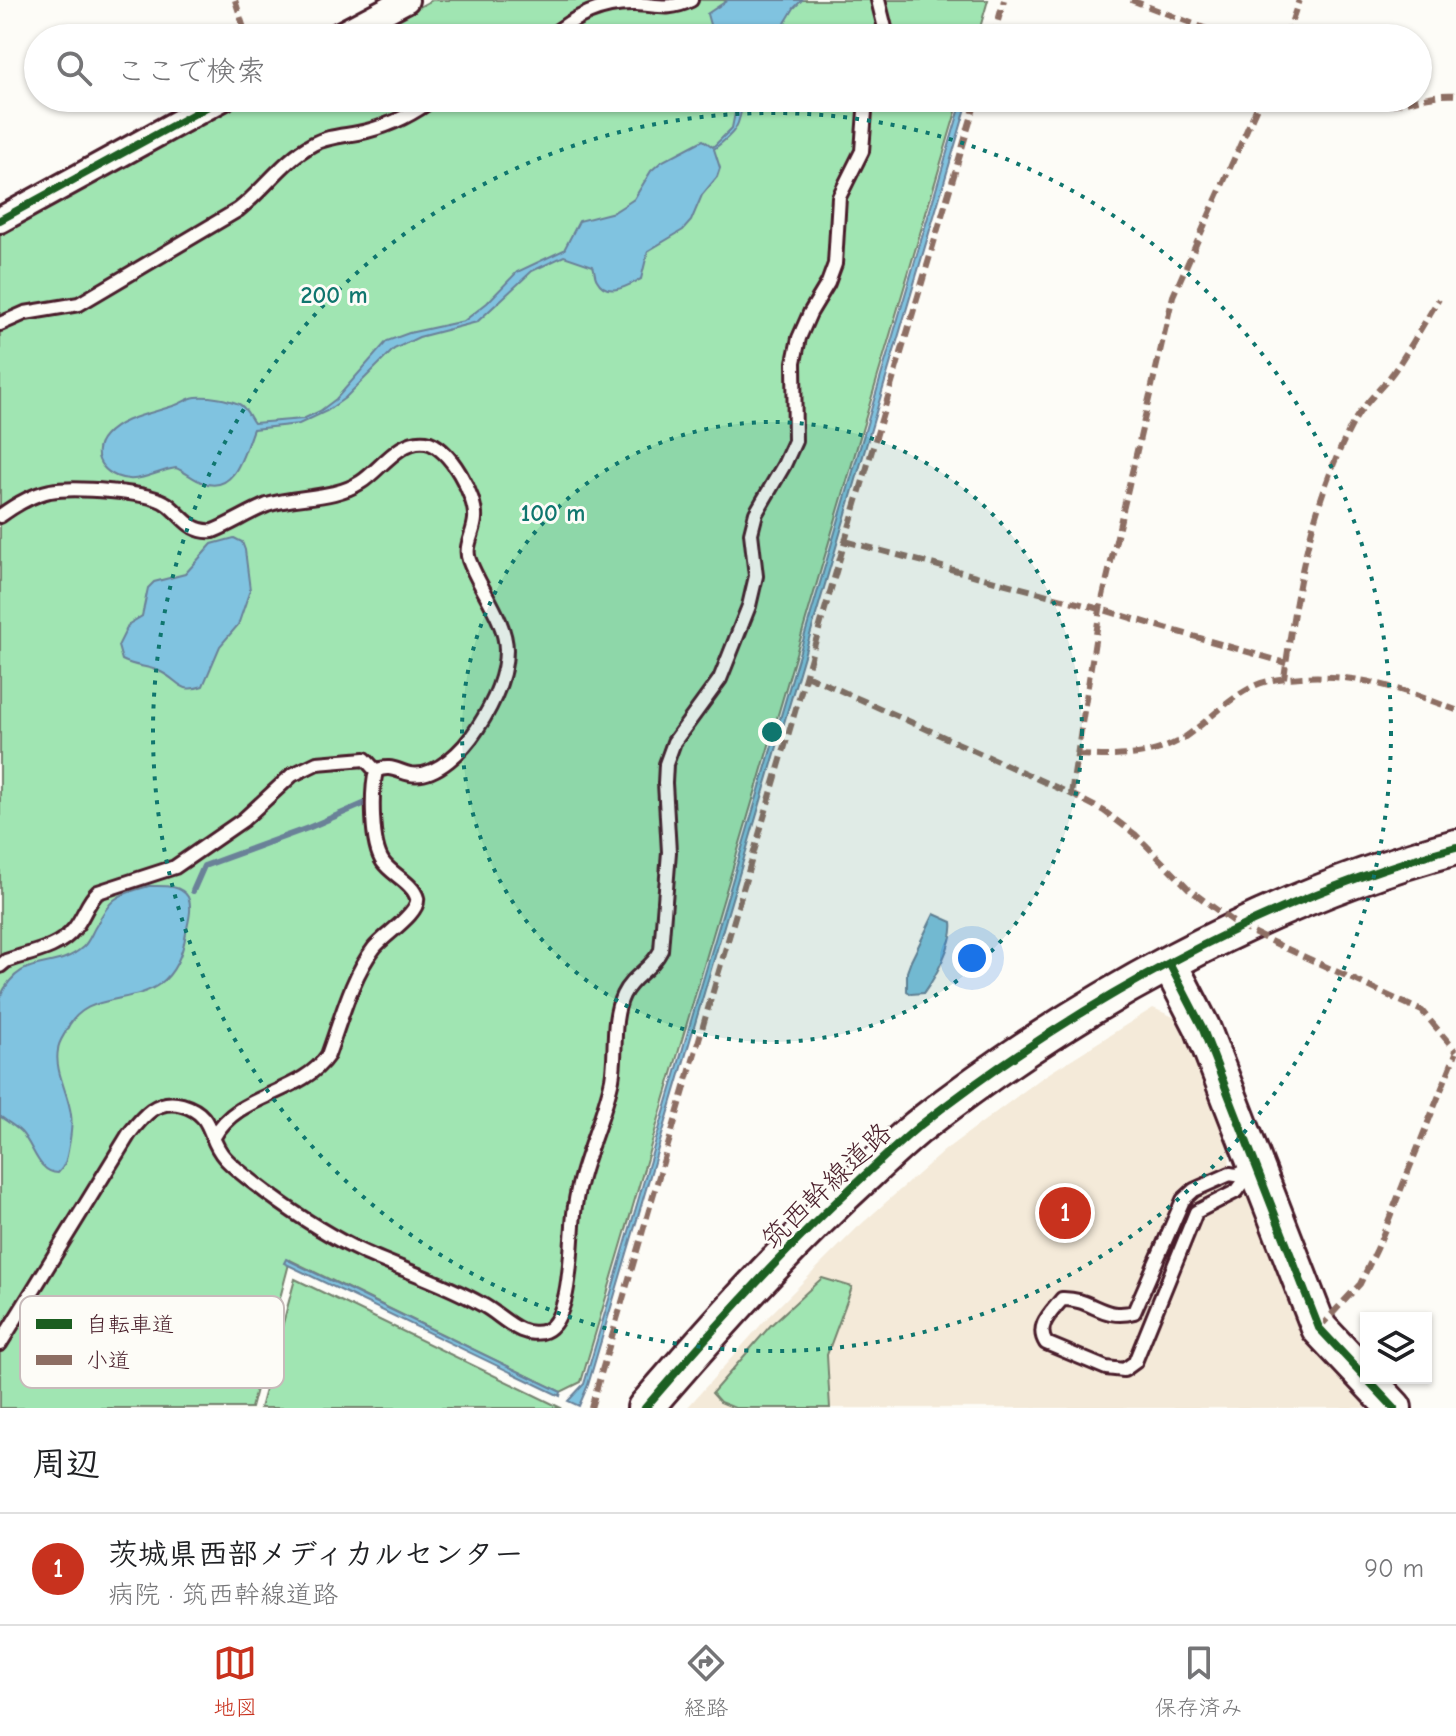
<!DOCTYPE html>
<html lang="ja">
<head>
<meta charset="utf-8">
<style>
  :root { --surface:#fff; --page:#f6f6f6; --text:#202124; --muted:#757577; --line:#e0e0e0; --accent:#c8321e }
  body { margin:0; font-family:"Comic Neue","Klee One",sans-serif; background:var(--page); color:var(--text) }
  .controls { position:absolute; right:24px; bottom:24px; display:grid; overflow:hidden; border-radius:0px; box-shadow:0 2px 6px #0004 }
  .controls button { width:72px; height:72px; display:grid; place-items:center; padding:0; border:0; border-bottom:2px solid var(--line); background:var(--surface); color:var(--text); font:40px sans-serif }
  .you { position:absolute; left:972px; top:958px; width:28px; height:28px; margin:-20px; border:6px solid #fff; border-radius:50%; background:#1a73e8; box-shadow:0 0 0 12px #1a73e833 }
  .badge { display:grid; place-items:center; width:52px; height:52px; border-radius:50%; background:var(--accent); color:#fff; font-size:26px; font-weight:700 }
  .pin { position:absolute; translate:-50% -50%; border:4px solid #fff; box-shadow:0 2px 8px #0006 }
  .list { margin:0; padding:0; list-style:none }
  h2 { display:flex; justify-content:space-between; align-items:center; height:104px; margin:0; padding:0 32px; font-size:34px }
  h2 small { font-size:26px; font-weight:400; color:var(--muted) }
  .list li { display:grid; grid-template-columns:52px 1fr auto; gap:24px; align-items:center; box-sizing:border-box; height:112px; padding:0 32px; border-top:2px solid var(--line) }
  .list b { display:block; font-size:30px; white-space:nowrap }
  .list p { margin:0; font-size:26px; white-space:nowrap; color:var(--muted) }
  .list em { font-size:26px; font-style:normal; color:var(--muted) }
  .icon { flex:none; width:44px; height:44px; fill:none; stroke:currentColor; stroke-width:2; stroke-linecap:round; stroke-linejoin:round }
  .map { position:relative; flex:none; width:1456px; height:1408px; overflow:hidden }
  .search { position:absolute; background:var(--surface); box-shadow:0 2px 6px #0004; left:24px; right:24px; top:24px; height:88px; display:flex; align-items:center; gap:20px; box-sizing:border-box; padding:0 28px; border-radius:44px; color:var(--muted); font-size:30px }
  .sheet { height:216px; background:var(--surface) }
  nav { display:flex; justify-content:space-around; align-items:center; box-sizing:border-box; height:112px; border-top:2px solid var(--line); background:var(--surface); font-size:22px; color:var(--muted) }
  nav a { display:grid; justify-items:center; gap:4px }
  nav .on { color:var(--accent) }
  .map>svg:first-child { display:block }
  .built { fill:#f4ead9 }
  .green { fill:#a0e5b2; stroke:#75826e; stroke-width:2 }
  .water { fill:#80c3e0; stroke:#6a8198; stroke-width:2 }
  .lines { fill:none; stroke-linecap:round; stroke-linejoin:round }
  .stream { stroke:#6a8198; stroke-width:6 }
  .lane-casing { stroke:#4a1f2b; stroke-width:18 }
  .street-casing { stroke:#4a1f2b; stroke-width:30 }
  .secondary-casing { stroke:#4a1f2b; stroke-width:40 }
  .lane { stroke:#fdfcf7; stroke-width:12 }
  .street { stroke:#fdfcf7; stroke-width:24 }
  .secondary { stroke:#fdfcf7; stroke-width:34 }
  .quiet { stroke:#8d6e63; stroke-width:6; stroke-dasharray:12 6; stroke-linecap:butt }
  .cycleway-casing { stroke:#fdfcf7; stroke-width:13 }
  .cycleway { stroke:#1b5e20; stroke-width:8 }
  .ring { fill:none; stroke:#0f766e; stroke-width:4; stroke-dasharray:4 8 }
  .labels { text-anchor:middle; stroke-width:6; stroke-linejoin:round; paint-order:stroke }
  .street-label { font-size:28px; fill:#4a1f2b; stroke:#fdfcf7 }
  .key { fill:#fdfcf7; stroke:#c7baba; stroke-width:2 }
  .key-label { font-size:22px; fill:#4a1f2b }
  .centre { fill:#0f766e; stroke:#fdfcf7; stroke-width:4 }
  .ring-label { font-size:24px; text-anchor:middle; font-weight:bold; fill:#0f766e; stroke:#fdfcf7; stroke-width:6; stroke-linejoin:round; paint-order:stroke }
</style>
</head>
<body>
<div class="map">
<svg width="1456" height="1408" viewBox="0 0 1456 1408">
  <rect width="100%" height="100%" fill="#fdfcf7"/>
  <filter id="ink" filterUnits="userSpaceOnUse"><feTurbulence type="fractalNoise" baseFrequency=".0125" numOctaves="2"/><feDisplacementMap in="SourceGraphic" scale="16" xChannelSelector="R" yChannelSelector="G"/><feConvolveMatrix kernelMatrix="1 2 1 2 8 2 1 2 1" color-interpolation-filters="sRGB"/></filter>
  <g filter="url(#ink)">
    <path class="built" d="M1153,1008L1183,1021L1229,1145L1230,1174L1237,1191L1249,1197L1306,1343L1370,1408H687L767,1318L857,1228L945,1150L1043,1077Z"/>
    <path class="green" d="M432,0H988L977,38H362Z
      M251,98H960L581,1382L561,1392L290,1260L251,1408H0V234Z
      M822,1278L852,1287L827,1355L830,1408H735L720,1402L712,1393L771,1325Z
      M295,1279L561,1408H260Z"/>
    <path class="water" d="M728,0H802L794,8L776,38H719L712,32L707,14Z
      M738,98H743C740,127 736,132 714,149L720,168L717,177L702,195L691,221L683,230L648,251L641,279C629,285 607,299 597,280C594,276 595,270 593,266L564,256L532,271L477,322L419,337L394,349L345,398L327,411L299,424L253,429C244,451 236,494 204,483C194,480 186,472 176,468C162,470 147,478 134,479C110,481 85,458 105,436C122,417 150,414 173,406C181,404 187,398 196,397C209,396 227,399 239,404C247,408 249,417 254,423L303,419L320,411L336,399L387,341L409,333L464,321L487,303L517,272L564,250L579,221L614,212L625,205L634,199L651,171L661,162L703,140L713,147L732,128Z
      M963,98H969L588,1385L579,1406L568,1401L584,1384Z
      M234,538L242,542L245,550L250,590L238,625L220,646L203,686C179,694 180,681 161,672C149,666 135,667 122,660L118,646L129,624L142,616L148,588L154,582L185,574L212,544Z
      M149,886C162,886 180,884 188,897C193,907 188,923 186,933C171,1028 91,973 65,1033C62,1038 58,1044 58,1050C54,1071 69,1094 71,1115C73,1126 70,1140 68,1151C66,1161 65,1166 58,1173C38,1173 34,1146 21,1132C15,1126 7,1122 0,1116V997C22,950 53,974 83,947C89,942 92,932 96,926C112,895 117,896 149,886Z
      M934,914L952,922C955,940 935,978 924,993L911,994L907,991V972L911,961Z
      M286,1259L561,1392L560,1396L284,1263Z"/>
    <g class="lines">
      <path class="stream" d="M193,891L204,866L308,828L368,802"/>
      <g class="lane-casing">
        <path id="lane" d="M878,0L885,28L884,38
          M549,38C573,17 602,3 635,4C658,5 668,11 691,0
          M0,324L25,313L79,304L238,210C264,190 283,160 313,144C330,135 348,136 367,131C390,125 415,113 434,98
          M0,516C15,505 31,495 50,491C72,487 150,491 167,504C183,516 190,533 213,531C231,524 249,512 267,505C298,495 333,500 361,482C380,470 400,438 426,442C449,446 477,497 475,519C474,534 464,546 469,560C479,588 506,620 506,650C506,678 492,706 477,729C465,748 436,779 410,774C397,771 389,764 376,771
          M0,966L6,961C28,953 59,949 74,929C84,917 87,902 98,892L175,867L243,820L292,775L317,763L365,759L376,771C371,792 371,845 383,862C391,874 413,883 417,898C420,913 384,935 374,948C351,978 341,1020 328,1055C300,1096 238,1092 214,1137
          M1256,1165L1237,1191L1196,1212L1135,1362L1124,1370L1106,1368L1046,1343C1035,1326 1051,1313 1062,1299C1092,1298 1103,1321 1134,1312L1183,1200L1194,1190L1230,1174L1236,1175Z
          M0,1344L129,1134C143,1116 157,1098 182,1105C216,1115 206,1138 225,1158C237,1171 253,1182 267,1193C298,1216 330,1237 365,1253C403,1270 444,1283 481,1304C495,1311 507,1324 521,1330C528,1333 538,1334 545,1331C574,1319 570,1234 575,1206C581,1162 603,1122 612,1079C617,1052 611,1020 623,995C632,976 652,969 661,950L669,852L665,783L666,764L674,742L720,679L749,606L756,576L751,533L756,513L784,465L795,441L794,362L799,338L810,313L828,283L835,264L839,197L862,151L866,98"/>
      </g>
      <g class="street-casing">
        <path id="street" d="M334,38L406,0
          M0,220L223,98"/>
      </g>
      <g class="secondary-casing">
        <path id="secondary" d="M1170,965L1202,1027L1319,1328L1394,1408
          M645,1408C715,1327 786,1247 865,1175C882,1159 900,1142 918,1127C1073,1005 1266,898 1456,847"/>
      </g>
      <use href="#lane" class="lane"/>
      <use href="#street" class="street"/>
      <use href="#secondary" class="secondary"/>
      <path class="quiet" d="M235,0L247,38
        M1131,0L1230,38
        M993,38L1004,0
        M1286,38L1299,0
        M1354,98C1390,116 1420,92 1456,95
        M845,541L1100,609L1286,663
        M806,675L1071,794L1104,811L1136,835L1190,890L1240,927L1422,1011L1456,1051
        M1284,678C1296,592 1311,502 1352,425C1363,403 1384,387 1397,367C1412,345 1425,321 1439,299
        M1078,755C1115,757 1153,758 1185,737C1208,721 1228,699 1254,686C1268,679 1287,678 1302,677C1362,674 1401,689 1456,710
        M1071,794L1100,609L1173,296L1261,98
        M1319,1328L1360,1284L1377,1249L1456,1053
        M591,1408L845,541L977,98"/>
      <g class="cycleway-casing">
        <path id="cycleway" d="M0,220L223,98
          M1170,965L1202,1027L1319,1328L1394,1408
          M645,1408C715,1327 786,1247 865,1175C882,1159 900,1142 918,1127C1073,1005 1266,898 1456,847"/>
      </g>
      <use href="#cycleway" class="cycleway"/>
    </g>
  </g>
  <circle cx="772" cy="732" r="310" fill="#0f766e" fill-opacity=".12"/>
  <g class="ring">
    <circle cx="772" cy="732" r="310"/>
    <circle cx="772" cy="732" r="619"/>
  </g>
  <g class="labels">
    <g class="street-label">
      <text transform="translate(826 1185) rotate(-44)" y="10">筑西幹線道路</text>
    </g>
  </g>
  <rect x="20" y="1296" width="264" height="92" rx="12" class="key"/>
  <rect x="36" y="1319" width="36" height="10" fill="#1b5e20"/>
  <rect x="36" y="1355" width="36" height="10" fill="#8d6e63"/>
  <g class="key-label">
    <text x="86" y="1332">自転車道</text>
    <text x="86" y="1368">小道</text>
  </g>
  <circle cx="772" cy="732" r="12" class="centre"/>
  <g class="ring-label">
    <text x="334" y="303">200 m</text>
    <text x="553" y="521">100 m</text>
  </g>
</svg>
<div class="controls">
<button><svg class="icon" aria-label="layers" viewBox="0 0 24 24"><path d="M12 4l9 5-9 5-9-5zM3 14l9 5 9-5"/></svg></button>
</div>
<div class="you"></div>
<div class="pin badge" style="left:1065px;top:1213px">1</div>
<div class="search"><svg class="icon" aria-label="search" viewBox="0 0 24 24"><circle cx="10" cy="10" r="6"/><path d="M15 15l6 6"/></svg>ここで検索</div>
</div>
<section class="sheet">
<h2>周辺<small></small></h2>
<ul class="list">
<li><span class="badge">1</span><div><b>茨城県西部メディカルセンター</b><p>病院 · 筑西幹線道路</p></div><em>90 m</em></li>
</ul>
</section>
<nav>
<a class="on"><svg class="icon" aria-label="map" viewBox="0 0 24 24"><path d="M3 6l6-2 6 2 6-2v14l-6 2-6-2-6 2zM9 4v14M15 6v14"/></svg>地図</a>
<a><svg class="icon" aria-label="directions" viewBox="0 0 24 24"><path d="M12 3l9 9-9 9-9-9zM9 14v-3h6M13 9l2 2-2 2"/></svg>経路</a>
<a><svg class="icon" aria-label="saved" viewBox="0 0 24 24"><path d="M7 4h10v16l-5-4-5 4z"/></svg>保存済み</a>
</nav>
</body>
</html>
